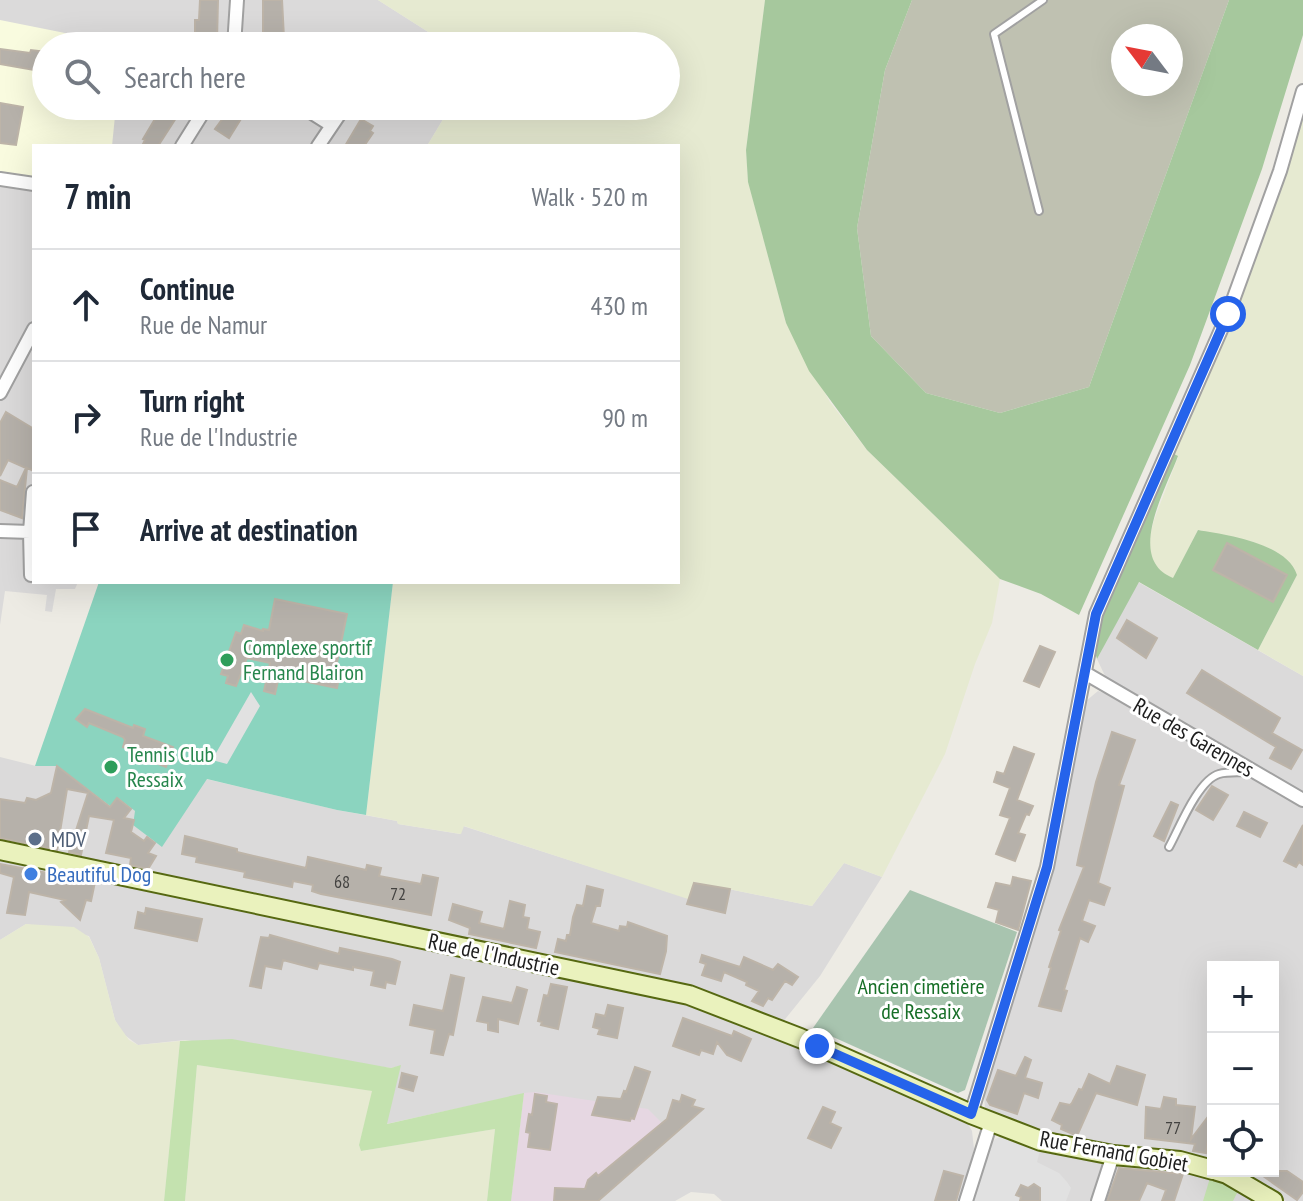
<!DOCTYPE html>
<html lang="en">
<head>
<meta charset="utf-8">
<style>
  :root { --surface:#fff; --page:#f6f6f7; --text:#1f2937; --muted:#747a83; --line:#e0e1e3 }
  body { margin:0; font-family:"PT Sans Narrow",sans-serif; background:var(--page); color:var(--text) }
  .controls { position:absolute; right:24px; bottom:24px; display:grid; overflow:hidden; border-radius:0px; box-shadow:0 8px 32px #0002 }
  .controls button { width:72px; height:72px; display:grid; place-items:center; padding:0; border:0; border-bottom:2px solid var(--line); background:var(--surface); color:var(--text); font:40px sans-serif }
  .compass { position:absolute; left:1111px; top:24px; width:72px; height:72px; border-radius:50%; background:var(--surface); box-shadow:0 8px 32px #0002; rotate:302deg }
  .stop { position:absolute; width:24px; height:24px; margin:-18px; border:6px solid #2563eb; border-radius:50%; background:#fff }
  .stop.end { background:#2563eb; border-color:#fff; box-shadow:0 2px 8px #0008 }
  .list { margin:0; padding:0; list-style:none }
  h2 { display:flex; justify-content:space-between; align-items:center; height:104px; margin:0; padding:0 32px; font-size:34px }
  h2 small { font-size:26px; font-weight:400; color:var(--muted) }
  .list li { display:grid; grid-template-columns:52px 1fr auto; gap:24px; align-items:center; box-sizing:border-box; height:112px; padding:0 32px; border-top:2px solid var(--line) }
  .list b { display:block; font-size:30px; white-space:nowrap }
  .list p { margin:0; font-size:26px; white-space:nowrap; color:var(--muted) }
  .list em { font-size:26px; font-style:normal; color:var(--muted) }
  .icon { flex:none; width:44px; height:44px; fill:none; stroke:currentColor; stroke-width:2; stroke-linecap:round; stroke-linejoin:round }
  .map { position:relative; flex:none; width:1303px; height:1201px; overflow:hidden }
  .search { position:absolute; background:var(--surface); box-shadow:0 8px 32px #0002; left:32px; top:32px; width:648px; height:88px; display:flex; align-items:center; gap:20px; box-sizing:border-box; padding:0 28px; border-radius:44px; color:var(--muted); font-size:30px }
  .panel { position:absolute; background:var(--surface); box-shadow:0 8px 32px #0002; left:32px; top:144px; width:648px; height:440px; border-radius:0px }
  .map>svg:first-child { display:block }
  .residential { fill:#dbdada }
  .industrial { fill:#e6d7e2 }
  .education { fill:#f9fbdf }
  .construction { fill:#bfc1b1; fill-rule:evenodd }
  .farmland { fill:#e6ead1 }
  .grass { fill:#c4e2af }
  .forest { fill:#a6c89d }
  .cemetery { fill:#a8c4af }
  .pitch { fill:#8bd4bf }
  .parking { fill:#e1e1e1 }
  .building { fill:#b6b1aa; stroke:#bdb4a8; stroke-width:2 }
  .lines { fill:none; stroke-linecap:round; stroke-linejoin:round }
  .lane-casing { stroke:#a1a1a1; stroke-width:10 }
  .street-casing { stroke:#a1a1a1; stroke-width:16 }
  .secondary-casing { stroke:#566811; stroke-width:22 }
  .lane { stroke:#fff; stroke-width:6 }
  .street { stroke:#fff; stroke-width:12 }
  .secondary { stroke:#eaf2bd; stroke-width:18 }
  .route { stroke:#2563eb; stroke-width:10 }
  .leisure-dot { fill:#2e9e5b; stroke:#fff; stroke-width:3 }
  .service-dot { fill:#5c6f8a; stroke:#fff; stroke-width:3 }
  .shop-dot { fill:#3f7fe0; stroke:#fff; stroke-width:3 }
  .labels { text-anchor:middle; stroke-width:6; stroke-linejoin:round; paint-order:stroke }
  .number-label { font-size:18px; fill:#434240 }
  .leisure-label { font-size:22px; fill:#27864d; stroke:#fff; text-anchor:start }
  .street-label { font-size:22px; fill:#1d1d1d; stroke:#fff }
  .service-label { font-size:22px; fill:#4e5e75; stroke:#fff; text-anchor:start }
  .shop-label { font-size:22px; fill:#366cbe; stroke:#fff; text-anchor:start }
  .park-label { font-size:22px; fill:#176f27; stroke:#fff }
</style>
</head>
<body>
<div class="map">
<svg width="1303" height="1201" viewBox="0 0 1303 1201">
  <rect width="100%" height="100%" fill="#edebe4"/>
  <path class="residential" d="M0,0H378L433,35L461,46H46V106H451L427,146H34V532L0,528Z
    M0,537L25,539L34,582H78L75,589H56L52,612L45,611L47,595L5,591L0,625Z
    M1138,582L1303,676V797L1107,680L1097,659Z
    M1098,691L1116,697L1181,736L1303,804V1201H1286L1237,1171H1273V967H1213V1162L1074,1143L990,1115L985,1109L984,1095L1043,905L1086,701Z
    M0,757L36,766H57L110,806L117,797L135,811L206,779L337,810L397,821L398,824L460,834L463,826L688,898L694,882L812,906L844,863L882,877L820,976L782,1023L711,995L0,846Z
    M0,859L710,1007L965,1119L972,1131L974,1149L960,1201H722L714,1194L691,1192L675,1201H511L524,1094L386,1124L400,1066L391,1068L185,1040L138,1045L122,1033L115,1020L99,958L89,936L26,924L0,940Z
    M1001,1136L1215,1174L1265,1201H973L990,1146Z"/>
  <path class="industrial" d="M535,1092L648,1109L674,1135L595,1201H511L524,1093Z"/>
  <path class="education" d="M0,20L120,44V46H46V106H116L112,146H34V180L0,175Z"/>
  <path class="construction" d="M912,0H1229L1089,387L1000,413L926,393L871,336L857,228L885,70ZM1123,36H1171V84H1123Z"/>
  <path class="farmland" d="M378,0H765L746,150L748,181L786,323L830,402L867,450L1000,579L992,623L975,664L945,754L882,877L844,863L812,906L694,882L688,899L464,826L461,834L398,824L397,821L366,815L393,582H678V146H427L451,106H666V46H461L433,35Z
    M1303,107V676L1258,650L1297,575L1254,542L1198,530L1173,579L1163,574L1153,563L1148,544L1154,520L1178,457L1170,452Z
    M26,924L74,927L89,937L99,958L115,1020L129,1040L138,1045L180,1041L164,1201H0V940Z
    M197,1065L373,1091L359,1145L361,1151L495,1129L487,1201H185Z"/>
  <path class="grass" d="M232,1039L391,1068L401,1065L387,1124L524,1093L511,1201H487L495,1129L361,1151L359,1145L372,1091L197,1065L185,1201H164L180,1041Z
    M1210,1178L1238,1191L1233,1201H1203Z"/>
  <path class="forest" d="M765,0H912L885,70L857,228L871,336L926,393L1000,413L1089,387L1229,0H1303V35L1262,169L1190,365L1079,615L1041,594L1000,579L867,450L809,371L786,323L748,182L746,150Z
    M1170,452L1178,456C1166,489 1125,559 1173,578L1198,530C1227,535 1287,543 1297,575L1258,650L1139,582L1097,659L1093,646L1099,619Z"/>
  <path class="cemetery" d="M910,890L1017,932L965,1090L958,1093L813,1028Z"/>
  <path class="pitch" d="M99,582H393L366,815L337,810L207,779L162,847L133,825L135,811L118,798L110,806L57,766H35Z"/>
  <path class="parking" d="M251,692L260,706L227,764L212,760Z
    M1007,1135L1041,1146L1037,1162L1059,1173L1067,1182L1071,1188L1066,1201H973L991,1145L995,1139Z"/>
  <path class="building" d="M200,0H218L217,41L195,40V20H199Z
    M263,0H282L284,38H279V46H263Z
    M0,49L30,53L31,50L46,52V72L0,64Z
    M0,103L23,107L16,145L0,143Z
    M232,106H249L229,138L215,129Z
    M164,110L176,118L158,146H142L145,140L143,139L158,114L161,116Z
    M361,119L373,126L370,131L373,133L364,146H345Z
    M6,412L34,429V471L27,468L22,518L0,510V480L17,487L26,468L8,460L0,476V423Z
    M1227,543L1287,575L1273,602L1213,570Z
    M275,599L347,614L334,677L339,678L337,688L279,676L275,694L264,691L270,663L247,658L236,686L226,683L228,676L221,674L236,632L241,634L244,625L263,631V629L269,630Z
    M1127,620L1157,638L1146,658L1117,638Z
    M1040,646L1055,652L1039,687L1024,681Z
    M1202,670L1280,718L1272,733L1302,750L1291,769L1270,758L1276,747L1187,693Z
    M85,709L133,728L134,725L145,729L143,736L173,747L166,767L140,757L141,753L123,747L125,740L123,737L89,723L87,727L76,719Z
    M1112,732L1135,740L1119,785L1124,786L1098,883L1110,888L1104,905L1089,900L1082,921L1095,926L1088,942L1080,938L1064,990L1067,991L1061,1011L1039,1006L1051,968L1049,967L1061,931L1059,930L1084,867L1077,865L1079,855L1096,782Z
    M1014,747L1034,754L1017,800L1033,806L1029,815L1026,814L1018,833L1025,835L1015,861L996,854L1010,818L1000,815L1010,788L994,782L997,772L1004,774Z
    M57,766L110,807L117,798L131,809L124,818L134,820L131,832L144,841L147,837L155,843L148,853L156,856L148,869L130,865L131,858L106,853L114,820L89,816L81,855L69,852L88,793L67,789L57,850L0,838V799L25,803L27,798L36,800L51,793Z
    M1212,786L1228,795L1213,820L1196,810Z
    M1171,802L1178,805L1164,841L1154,836Z
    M1244,812L1267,823L1260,837L1237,826Z
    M1303,825V865L1299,862L1296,867L1284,861Z
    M185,836L237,849V852L306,868L308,857L366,870L367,865L381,868L379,876L421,884L423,875L438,878L431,915L321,894L312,891L313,885L293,881L292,887L244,877L245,872L196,862L197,857L182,854Z
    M0,864L95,882L91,901L86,900L80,920L61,902L65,900L29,892L25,915L7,913L14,877L0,873Z
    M1013,877L1031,881L1018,930L996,922L999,910L988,907L996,883L1011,886Z
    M694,883L730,889L725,913L687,904Z
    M587,886L603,890L600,906H596L591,923L619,931L620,926L627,927L628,922L667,936L666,951L660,974L555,952L558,939L566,941L567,935H570L573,917L577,905L583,906Z
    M510,901L525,905L523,917L529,918L527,929L540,932L536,948L469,934L470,928L449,920L453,904L482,912L479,923L504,929Z
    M146,908L202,919L197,941L135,928L138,912L145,914Z
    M270,935L339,954L340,948L392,959L400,962L395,984L386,982L385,988L371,985L374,971L353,967V970L319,963L317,969L283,960L281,969L265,966L261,988L250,986L261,937L269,938Z
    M702,955L740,967L744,957L773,970L778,964L798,977L792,985L785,981L772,1000L768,998L763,1006L752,1001L759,991L746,985L747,982L724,972L721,981L702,975L706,964L700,962Z
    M451,975L464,978L453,1035L449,1034L443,1055L431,1053L435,1030L410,1025L414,1005L443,1011Z
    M551,984L567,987L558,1029L541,1025L542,1022L538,1021L544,995L548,996Z
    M517,987L527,990L518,1024L498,1019V1032L488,1030V1023L477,1021L483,997L512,1003Z
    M608,1005L623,1008L617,1038L598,1034L600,1029L593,1027L596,1014L605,1016Z
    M683,1018L732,1036L734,1031L751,1039L741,1061L727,1055L717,1042L713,1054L701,1050L699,1055L673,1046Z
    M1025,1057L1031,1060L1025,1078L1042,1083L1038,1098L1024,1093L1017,1114L990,1105L987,1100L998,1070L1016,1076Z
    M1117,1066L1145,1075L1137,1105L1096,1093L1077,1136L1061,1129L1062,1125L1052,1120L1060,1103L1070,1105L1072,1103L1079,1089L1082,1090L1089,1074L1110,1084Z
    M635,1067L650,1072L634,1119L631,1118L630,1121L592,1115L598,1097L621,1099L624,1091L626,1092Z
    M402,1073L417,1077L413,1091L399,1087Z
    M535,1094L547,1096L546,1102L557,1104L550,1150L528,1147L530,1133L526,1132L529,1114L532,1115Z
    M682,1095L695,1100L692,1106L703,1109L598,1201H554L555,1188L585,1189L588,1180L596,1173L598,1176L667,1119L673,1100L680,1102Z
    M1164,1097L1176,1099V1105L1195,1107L1191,1139L1213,1110L1206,1153L1193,1151L1195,1144L1145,1138L1146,1107L1161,1109Z
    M823,1107L835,1112L830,1123L841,1128L831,1148L808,1138Z
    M1119,1168L1183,1174L1174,1201H1162L1166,1190L1147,1183L1139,1201H1107Z
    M944,1171L963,1176L956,1201H935Z
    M1256,1171H1287L1303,1182V1192L1297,1200Z
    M1034,1184L1040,1188V1201H1020L1021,1197L1016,1195L1021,1185L1028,1188Z"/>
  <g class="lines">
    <g class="lane-casing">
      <path id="lane" d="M1039,211L994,34L1043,0
        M1169,847C1179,829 1198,780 1219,774C1229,771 1241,773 1251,772"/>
    </g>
    <g class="street-casing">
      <path id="street" d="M234,46L237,0
        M301,106L331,125
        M182,146L207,106
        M318,146L345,106
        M0,179L34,184
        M0,393L34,329
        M0,531L30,532
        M31,575L30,532L33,492
        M1085,673L1303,800
        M971,1114L1047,867L1096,614L1228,314L1280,171L1303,91
        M966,1201L991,1122
        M1098,1201L1113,1155"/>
    </g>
    <g class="secondary-casing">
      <path id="secondary" d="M0,850L689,995L800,1038L971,1114L1041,1141L1113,1155L1180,1161L1213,1170
        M1217,1171L1227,1174L1273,1201"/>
    </g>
    <use href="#lane" class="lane"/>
    <use href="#street" class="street"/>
    <use href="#secondary" class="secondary"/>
  </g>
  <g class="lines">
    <path class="route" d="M817,1046L971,1114L1047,867L1096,614L1228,314"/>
  </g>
  <g class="leisure-dot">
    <circle cx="227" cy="660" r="8"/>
    <circle cx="111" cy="767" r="8"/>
  </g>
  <circle class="service-dot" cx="35" cy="839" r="8"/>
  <circle class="shop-dot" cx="31" cy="874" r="8"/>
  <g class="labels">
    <g class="number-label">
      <text x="342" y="888">68</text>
      <text x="398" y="900">72</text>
      <text x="1173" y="1134">77</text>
    </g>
    <g class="leisure-label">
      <text x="243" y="655">Complexe sportif<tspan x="243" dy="25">Fernand Blairon</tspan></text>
      <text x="127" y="762">Tennis Club<tspan x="127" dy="25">Ressaix</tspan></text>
    </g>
    <g class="street-label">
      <text transform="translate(1194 737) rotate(30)" y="8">Rue des Garennes</text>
      <text transform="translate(494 954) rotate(12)" y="8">Rue de l'Industrie</text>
      <text transform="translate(1114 1151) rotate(10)" y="8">Rue Fernand Gobiet</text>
    </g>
    <g class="service-label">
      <text x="51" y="847">MDV</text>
    </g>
    <g class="shop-label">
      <text x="47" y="882">Beautiful Dog</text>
    </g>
    <g class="park-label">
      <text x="921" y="994">Ancien cimetière<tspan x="921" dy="25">de Ressaix</tspan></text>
    </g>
  </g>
</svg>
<div class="controls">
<button>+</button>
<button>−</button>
<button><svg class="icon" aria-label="locate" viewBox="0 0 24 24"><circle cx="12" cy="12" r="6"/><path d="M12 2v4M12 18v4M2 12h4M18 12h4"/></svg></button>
</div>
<svg class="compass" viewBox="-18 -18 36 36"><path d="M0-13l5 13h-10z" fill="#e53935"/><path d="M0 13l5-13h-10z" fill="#747a83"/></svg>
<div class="stop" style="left:1228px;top:314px"></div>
<div class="stop end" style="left:817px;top:1046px"></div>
<div class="search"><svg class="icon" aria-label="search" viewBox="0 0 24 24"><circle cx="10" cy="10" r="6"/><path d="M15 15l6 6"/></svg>Search here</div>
<section class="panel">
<h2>7 min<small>Walk · 520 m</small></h2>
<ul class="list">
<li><svg class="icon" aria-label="ahead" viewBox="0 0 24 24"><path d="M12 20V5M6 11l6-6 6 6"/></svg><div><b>Continue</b><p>Rue de Namur</p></div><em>430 m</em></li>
<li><svg class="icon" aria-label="right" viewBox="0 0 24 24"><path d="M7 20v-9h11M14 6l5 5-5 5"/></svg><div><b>Turn right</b><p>Rue de l'Industrie</p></div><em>90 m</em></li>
<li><svg class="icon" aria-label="arrive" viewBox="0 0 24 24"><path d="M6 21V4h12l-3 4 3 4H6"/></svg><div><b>Arrive at destination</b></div></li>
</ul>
</section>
</div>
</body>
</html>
